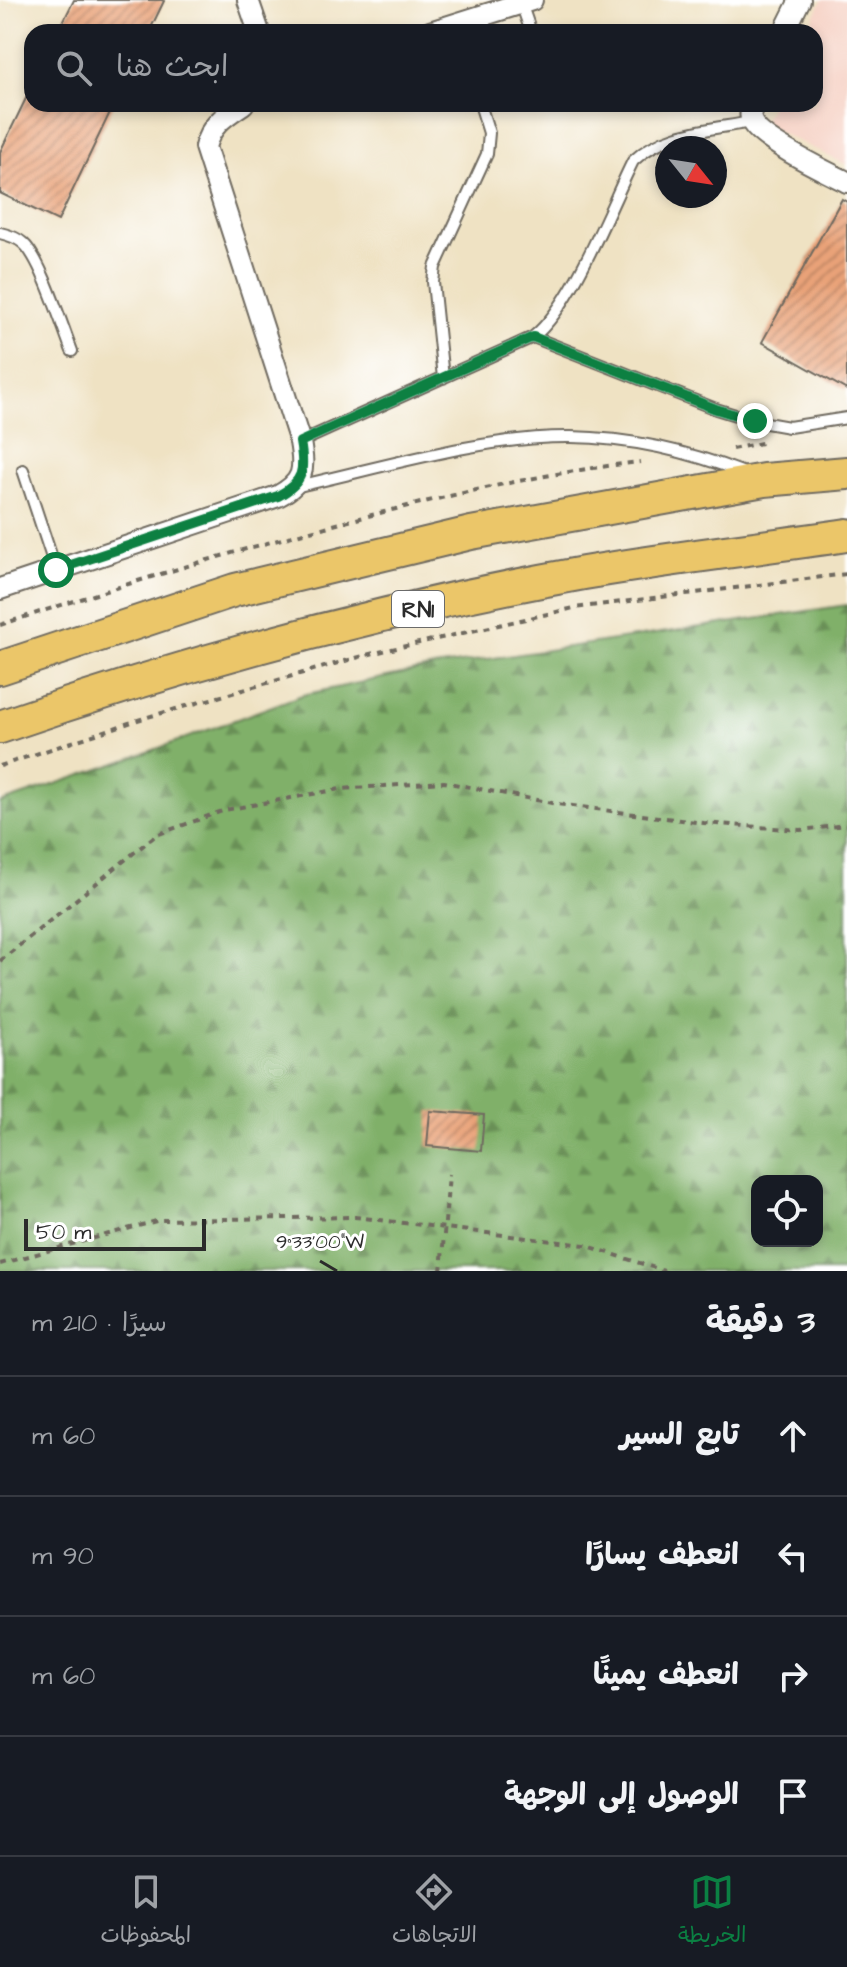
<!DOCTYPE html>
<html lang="ar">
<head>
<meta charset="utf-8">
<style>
  :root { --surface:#171b24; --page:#242831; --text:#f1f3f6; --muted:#9ea1a6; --line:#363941; --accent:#0b8043 }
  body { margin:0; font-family:"Architects Daughter","Playpen Sans Arabic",sans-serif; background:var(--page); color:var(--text); direction:rtl }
  .controls { position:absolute; right:24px; bottom:24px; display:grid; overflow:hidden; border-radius:16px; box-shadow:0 4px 12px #0003 }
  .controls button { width:72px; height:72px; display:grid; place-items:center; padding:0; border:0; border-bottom:2px solid var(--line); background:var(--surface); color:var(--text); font:40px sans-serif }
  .compass { position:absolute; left:655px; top:136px; width:72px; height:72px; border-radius:50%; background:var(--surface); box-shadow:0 4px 12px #0003; rotate:120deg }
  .scale { position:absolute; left:24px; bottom:20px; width:182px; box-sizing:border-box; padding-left:8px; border:4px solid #2b2b2b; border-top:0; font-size:22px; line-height:28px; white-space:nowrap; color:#2b2b2b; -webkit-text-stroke:6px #fff; paint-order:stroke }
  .stop { position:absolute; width:24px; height:24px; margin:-18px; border:6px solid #0b8043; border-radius:50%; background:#fff }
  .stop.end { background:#0b8043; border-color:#fff; box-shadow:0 2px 8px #0008 }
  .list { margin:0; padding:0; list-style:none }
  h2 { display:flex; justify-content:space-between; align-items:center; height:104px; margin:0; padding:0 32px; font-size:34px }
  h2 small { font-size:26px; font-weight:400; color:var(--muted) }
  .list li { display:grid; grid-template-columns:52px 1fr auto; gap:24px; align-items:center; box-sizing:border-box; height:120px; padding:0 32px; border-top:2px solid var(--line) }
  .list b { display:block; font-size:30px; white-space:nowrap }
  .list em { font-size:26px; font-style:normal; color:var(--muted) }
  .icon { flex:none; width:44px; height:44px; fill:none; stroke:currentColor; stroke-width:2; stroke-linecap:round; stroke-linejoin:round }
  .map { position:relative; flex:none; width:847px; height:1271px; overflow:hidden; direction:ltr }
  .search { position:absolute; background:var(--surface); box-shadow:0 4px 12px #0003; left:24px; right:24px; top:24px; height:88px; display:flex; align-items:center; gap:20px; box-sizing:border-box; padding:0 28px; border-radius:24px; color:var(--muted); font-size:30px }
  .sheet { height:584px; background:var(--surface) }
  nav { display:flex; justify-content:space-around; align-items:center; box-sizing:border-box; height:112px; border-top:2px solid var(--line); background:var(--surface); font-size:22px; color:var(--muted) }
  nav a { display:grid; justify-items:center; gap:4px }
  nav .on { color:var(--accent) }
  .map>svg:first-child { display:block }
  .built { fill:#f6d2c5 }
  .forest { fill:url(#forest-firs); stroke:#566e4a; stroke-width:2; fill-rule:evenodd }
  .building { fill:url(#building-hatch) }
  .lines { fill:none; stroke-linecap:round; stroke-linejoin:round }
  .service-casing { stroke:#706b60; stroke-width:14 }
  .minor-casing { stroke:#706b60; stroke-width:24 }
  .trunk-casing { stroke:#706b60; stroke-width:36 }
  .path { stroke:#706b60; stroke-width:4; stroke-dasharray:6 6; stroke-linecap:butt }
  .service { stroke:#fff; stroke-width:10 }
  .minor { stroke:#fff; stroke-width:20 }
  .trunk { stroke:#ebc669; stroke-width:32 }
  .route { stroke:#0b8043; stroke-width:10 }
  .ticks { fill:none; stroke:#2b2b2b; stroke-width:3 }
  .labels { text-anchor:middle; stroke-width:6; stroke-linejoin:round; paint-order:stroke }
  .shield { fill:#fff; stroke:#6b6b6b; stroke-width:2 }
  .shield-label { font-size:22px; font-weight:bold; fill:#2b2b2b }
  .ticks-label { font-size:20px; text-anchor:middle; fill:#2b2b2b; stroke:#fff; stroke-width:6; stroke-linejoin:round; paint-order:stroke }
</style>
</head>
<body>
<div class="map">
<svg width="847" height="1271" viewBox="0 0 847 1271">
  <defs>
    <pattern id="forest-firs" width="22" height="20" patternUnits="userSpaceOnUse" patternTransform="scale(2)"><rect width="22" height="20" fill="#80b069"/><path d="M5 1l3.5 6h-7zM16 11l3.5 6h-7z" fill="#698f57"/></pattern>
    <pattern id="building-hatch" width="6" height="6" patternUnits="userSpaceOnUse" patternTransform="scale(2)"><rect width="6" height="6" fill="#e9a278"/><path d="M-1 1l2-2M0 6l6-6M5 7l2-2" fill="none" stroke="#bd8463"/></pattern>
  </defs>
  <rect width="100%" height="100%" fill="#fff"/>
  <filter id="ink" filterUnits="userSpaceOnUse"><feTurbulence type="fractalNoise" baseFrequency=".0125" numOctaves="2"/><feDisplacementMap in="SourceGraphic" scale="16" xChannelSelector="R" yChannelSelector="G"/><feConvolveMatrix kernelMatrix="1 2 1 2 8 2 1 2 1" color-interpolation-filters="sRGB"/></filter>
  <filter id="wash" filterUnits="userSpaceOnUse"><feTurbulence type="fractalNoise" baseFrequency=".006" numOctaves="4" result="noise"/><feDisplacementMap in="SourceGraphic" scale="32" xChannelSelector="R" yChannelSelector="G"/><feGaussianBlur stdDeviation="1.8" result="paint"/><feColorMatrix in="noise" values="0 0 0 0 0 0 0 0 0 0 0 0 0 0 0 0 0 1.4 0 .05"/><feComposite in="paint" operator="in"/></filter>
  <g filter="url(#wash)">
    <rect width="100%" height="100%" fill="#efe2c3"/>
    <path class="built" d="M822,0H847V165L762,124L771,104H815V32H807Z"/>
    <path class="forest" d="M847,605V1271H0V803L132,758L302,695L434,667ZM757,1181H817V1241H757Z"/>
    <g id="blocks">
      <path class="building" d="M74,0H162L164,1L149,32H58Z
        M32,86V104H114L58,221L0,193V152Z
        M842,199L847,202V390L762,342Z
        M430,1111L484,1115L481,1151L427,1146Z"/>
    </g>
  </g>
  <g filter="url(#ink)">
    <use href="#blocks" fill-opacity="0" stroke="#706b60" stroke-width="2"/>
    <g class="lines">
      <g class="service-casing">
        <path id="service" d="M521,3L531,32
          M0,233C9,235 16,237 23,243C41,258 62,326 72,351
          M533,337L716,409L755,421L789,427L847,418
          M443,378L433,282L435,267L487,154L489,133L480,104
          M300,442L533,337C573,305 609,209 633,161C664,131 710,130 751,122
          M23,470L56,570
          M294,487C380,468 484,436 571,437C631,438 688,451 744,473"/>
      </g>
      <g class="minor-casing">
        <path id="minor" d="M248,0L259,32
          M430,32L532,0
          M784,32L800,0
          M753,104C751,110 749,116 752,122C760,140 827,172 847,182
          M0,589L278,496C304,482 305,470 300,442L205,147C211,124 225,116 243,104"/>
      </g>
      <g class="trunk-casing">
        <path id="trunk" d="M0,668L235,590L471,533L764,480L847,473
          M0,727C189,662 387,608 584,573C671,558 759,548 847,535"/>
      </g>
      <path class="path" d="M732,449L766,442
        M0,625C131,582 262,542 396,509C476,489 558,471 640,462
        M0,766L144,718L370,654L574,608L847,574
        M0,961L156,835L225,810L340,789L444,782L557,804L704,823L800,830L847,825
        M0,1264L160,1220L355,1217L585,1245L664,1271
        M441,1271L449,1174"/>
      <use href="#service" class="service"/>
      <use href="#minor" class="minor"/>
      <use href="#trunk" class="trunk"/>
    </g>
  </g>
  <g class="lines" filter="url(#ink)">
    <path class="route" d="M56,570L278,496C304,482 305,470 300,442L533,337L716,409L755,421"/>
  </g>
  <path class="ticks" d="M320,1261L337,1271"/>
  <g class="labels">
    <rect class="shield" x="392" y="591" width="52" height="36" rx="6"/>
    <g class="shield-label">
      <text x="418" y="617">RN1</text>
    </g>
  </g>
  <g class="ticks-label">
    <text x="320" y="1248">9°33'00"W</text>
  </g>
</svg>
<div class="controls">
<button><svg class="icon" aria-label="locate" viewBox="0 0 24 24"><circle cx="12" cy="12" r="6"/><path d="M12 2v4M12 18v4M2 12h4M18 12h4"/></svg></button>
</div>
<svg class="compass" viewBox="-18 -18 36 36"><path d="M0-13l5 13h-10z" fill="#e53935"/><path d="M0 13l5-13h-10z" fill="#9ea1a6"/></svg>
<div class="scale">50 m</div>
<div class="stop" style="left:56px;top:570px"></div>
<div class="stop end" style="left:755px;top:421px"></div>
<div class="search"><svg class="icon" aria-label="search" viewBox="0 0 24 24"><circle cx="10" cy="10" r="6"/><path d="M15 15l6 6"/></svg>ابحث هنا</div>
</div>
<section class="sheet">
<h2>3 دقيقة<small>سيرًا · 210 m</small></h2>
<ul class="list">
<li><svg class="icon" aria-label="ahead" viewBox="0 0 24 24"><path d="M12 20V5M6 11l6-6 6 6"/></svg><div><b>تابع السير</b></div><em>60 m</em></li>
<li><svg class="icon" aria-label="left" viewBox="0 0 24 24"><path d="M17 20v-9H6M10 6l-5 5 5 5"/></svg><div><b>انعطف يسارًا</b></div><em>90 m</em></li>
<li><svg class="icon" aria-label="right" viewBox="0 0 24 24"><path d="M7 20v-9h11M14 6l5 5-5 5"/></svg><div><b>انعطف يمينًا</b></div><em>60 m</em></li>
<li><svg class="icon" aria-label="arrive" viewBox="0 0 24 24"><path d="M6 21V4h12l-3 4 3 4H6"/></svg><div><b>الوصول إلى الوجهة</b></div></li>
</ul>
</section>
<nav>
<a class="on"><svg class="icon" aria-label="map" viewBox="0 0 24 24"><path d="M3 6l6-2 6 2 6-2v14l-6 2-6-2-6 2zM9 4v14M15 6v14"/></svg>الخريطة</a>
<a><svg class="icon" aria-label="directions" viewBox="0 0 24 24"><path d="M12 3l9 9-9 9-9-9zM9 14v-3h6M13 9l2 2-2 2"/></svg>الاتجاهات</a>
<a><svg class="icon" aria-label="saved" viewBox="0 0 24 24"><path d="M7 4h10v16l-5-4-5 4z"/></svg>المحفوظات</a>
</nav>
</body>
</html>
